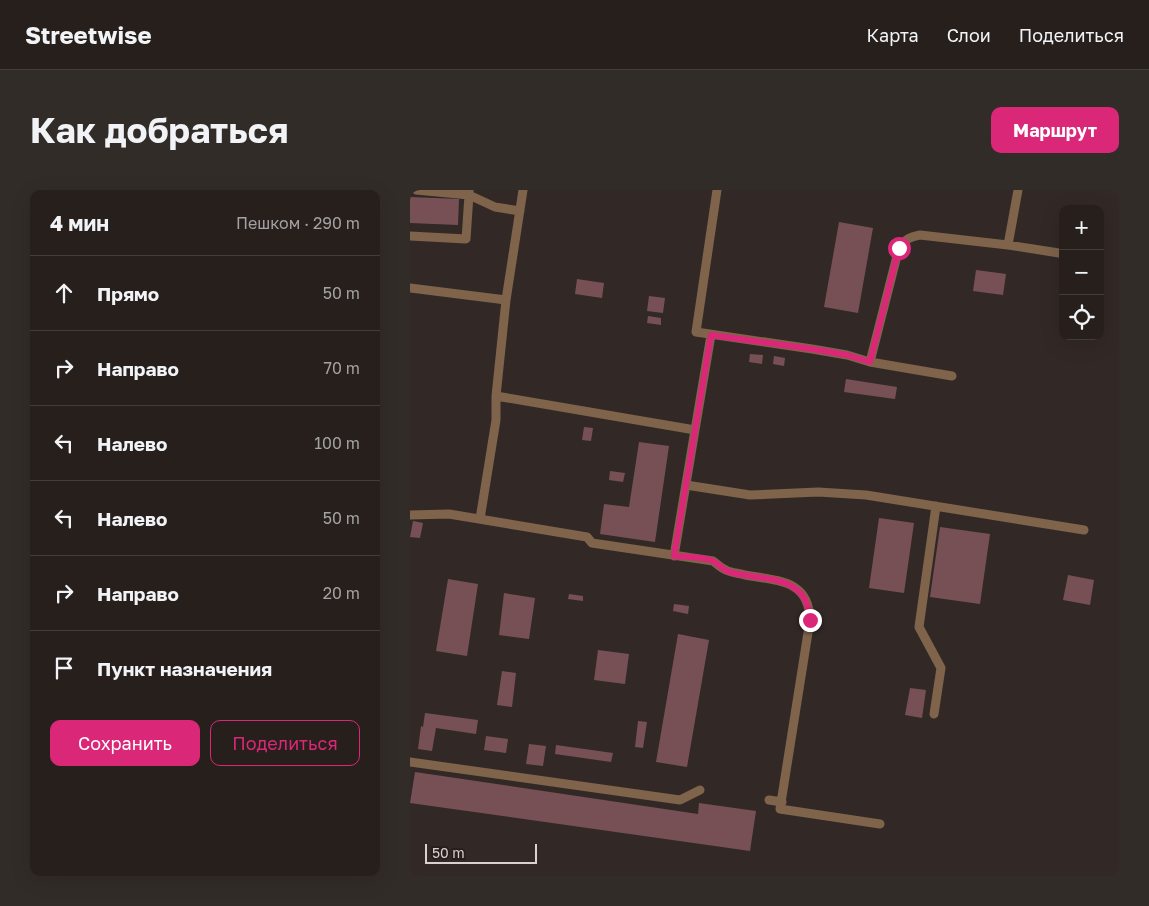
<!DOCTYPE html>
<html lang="ru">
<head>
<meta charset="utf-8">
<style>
  :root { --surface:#261f1c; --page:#322c29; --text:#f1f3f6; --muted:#a4a2a3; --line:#423d3b; --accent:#db2777 }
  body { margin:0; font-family:"Golos Text",sans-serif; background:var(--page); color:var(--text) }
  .controls { position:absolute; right:15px; top:15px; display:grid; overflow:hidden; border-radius:10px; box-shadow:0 5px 20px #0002 }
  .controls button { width:45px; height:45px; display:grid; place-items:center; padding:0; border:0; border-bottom:1px solid var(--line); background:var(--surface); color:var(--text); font:25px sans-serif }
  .scale { position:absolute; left:15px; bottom:12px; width:112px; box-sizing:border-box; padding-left:5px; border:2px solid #d8d2d0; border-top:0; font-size:14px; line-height:18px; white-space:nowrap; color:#d8d2d0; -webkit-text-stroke:4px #281f1d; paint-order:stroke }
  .stop { position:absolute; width:15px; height:15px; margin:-11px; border:4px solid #db2777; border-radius:50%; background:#fff }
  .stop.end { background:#db2777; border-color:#fff; box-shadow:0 1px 5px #0008 }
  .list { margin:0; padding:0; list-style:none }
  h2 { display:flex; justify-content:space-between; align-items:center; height:65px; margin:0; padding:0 20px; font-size:21px }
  h2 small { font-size:16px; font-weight:400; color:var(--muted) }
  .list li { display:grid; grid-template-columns:32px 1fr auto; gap:15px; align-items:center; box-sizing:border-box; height:75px; padding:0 20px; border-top:1px solid var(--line) }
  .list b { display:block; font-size:19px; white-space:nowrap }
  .list em { font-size:16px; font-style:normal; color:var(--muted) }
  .actions { display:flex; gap:10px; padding:15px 20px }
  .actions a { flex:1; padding:11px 0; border:1px solid var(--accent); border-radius:10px; text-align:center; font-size:18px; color:var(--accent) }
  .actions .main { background:var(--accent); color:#fff }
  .icon { flex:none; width:28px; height:28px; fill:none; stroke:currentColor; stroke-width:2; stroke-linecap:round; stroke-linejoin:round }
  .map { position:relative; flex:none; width:709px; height:686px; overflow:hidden; border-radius:10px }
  header { display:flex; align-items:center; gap:30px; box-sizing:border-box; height:70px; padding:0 25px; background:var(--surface); border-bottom:1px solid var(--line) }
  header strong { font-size:24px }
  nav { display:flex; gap:28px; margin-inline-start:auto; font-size:18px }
  .intro { display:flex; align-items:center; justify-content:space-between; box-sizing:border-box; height:120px; padding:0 30px }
  h1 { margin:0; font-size:35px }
  .button { padding:12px 22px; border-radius:10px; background:var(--accent); color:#fff; font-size:18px; font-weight:700 }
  main { display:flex; gap:30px; padding:0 30px }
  aside { flex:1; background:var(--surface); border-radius:10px; box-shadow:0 5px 20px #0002 }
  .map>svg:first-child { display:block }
  .building { fill:#775055 }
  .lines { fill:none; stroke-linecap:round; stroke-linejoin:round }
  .service { stroke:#7f634b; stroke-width:9 }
  .route { stroke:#db2777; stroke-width:6 }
</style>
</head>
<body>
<header>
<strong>Streetwise</strong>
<nav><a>Карта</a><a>Слои</a><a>Поделиться</a></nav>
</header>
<div class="intro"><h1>Как добраться</h1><a class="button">Маршрут</a></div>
<main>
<aside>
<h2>4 мин<small>Пешком · 290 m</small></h2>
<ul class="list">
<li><svg class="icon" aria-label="ahead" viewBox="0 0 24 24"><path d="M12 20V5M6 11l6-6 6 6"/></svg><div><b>Прямо</b></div><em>50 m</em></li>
<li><svg class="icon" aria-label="right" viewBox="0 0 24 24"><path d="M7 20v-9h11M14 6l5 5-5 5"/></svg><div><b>Направо</b></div><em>70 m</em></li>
<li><svg class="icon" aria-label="left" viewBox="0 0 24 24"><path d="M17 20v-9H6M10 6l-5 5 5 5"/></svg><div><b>Налево</b></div><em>100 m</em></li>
<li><svg class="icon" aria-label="left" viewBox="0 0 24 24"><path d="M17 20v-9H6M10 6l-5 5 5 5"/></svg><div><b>Налево</b></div><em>50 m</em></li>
<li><svg class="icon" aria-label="right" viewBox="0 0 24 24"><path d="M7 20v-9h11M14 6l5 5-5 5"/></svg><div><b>Направо</b></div><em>20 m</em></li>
<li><svg class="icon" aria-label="arrive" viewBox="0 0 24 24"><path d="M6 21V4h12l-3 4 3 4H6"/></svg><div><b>Пункт назначения</b></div></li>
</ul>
<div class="actions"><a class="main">Сохранить</a><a>Поделиться</a></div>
</aside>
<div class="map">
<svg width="709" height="686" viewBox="0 0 709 686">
  <rect width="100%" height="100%" fill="#322926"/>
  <path class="building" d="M0,7L49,9L48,35L0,33Z
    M429,32L463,38L448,123L414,117Z
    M566,80L596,84L593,105L563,101Z
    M167,89L194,93L192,108L165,104Z
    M239,106L255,108L253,123L237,121Z
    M238,126L251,128V135L237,133Z
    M340,164L353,165L352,174L339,172Z
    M364,166L375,168L374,176L363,174Z
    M436,189L487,197L485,209L434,202Z
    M174,237L183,238L181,251L172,250Z
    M229,252L259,256L245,352L190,344L194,314L219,317Z
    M200,281L215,283L213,292L199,290Z
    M469,328L504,333L494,403L459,398Z
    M3,331L13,333L10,348L0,347Z
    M530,337L580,344L570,414L520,407Z
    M658,385L684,390L680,415L653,410Z
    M38,389L68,394L57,466L26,461Z
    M94,403L125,408L119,449L89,445Z
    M159,404L173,406V411L158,409Z
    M264,414L279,416L278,424L263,421Z
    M268,444L299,450L277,577L246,572Z
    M188,460L219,464L215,494L184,490Z
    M92,481L106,483L102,517L87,515Z
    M500,498L516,500L512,528L495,525Z
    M15,523L68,530L66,544L26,538L22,561L8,559L11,536L13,537Z
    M228,531L237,532L233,558L225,557Z
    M76,546L98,549L96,563L74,560Z
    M119,554L136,556L133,576L116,574Z
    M146,555L203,563L201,572L145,564Z
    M5,582L288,624L289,613L346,621L340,661L0,613Z"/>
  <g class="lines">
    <path class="service" d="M6,0L59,5V0
      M307,0L286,142L402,159L437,165L460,172L542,186
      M0,46L56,49L59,5L85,17L110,21
      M598,55L608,0
      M0,98L96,110
      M460,172L489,58C495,49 500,47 510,45L598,55L649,63
      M86,206L285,240L301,145
      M276,295L340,305L408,302L456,305L674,340
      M0,325L39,324L177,347L182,353L303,371C307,374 311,378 316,380C321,383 329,383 335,385C367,391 399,389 400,430L370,619L470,634
      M70,329L86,230V206L96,110L113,0
      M264,366L285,240
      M524,524L531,478L509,437L526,316
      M0,572L270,610L290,600
      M359,610L372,612"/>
  </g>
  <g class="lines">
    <path class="route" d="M400,430C398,383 353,391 319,382C313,380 309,374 303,371C293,367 275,367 264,366L301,145L402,159L437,165L460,172L489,58"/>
  </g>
</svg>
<div class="controls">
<button>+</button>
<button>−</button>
<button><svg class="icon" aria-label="locate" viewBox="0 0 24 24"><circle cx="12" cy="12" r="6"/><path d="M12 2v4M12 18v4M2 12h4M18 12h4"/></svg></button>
</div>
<div class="scale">50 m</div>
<div class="stop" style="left:489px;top:58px"></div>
<div class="stop end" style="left:400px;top:430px"></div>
</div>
</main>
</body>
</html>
